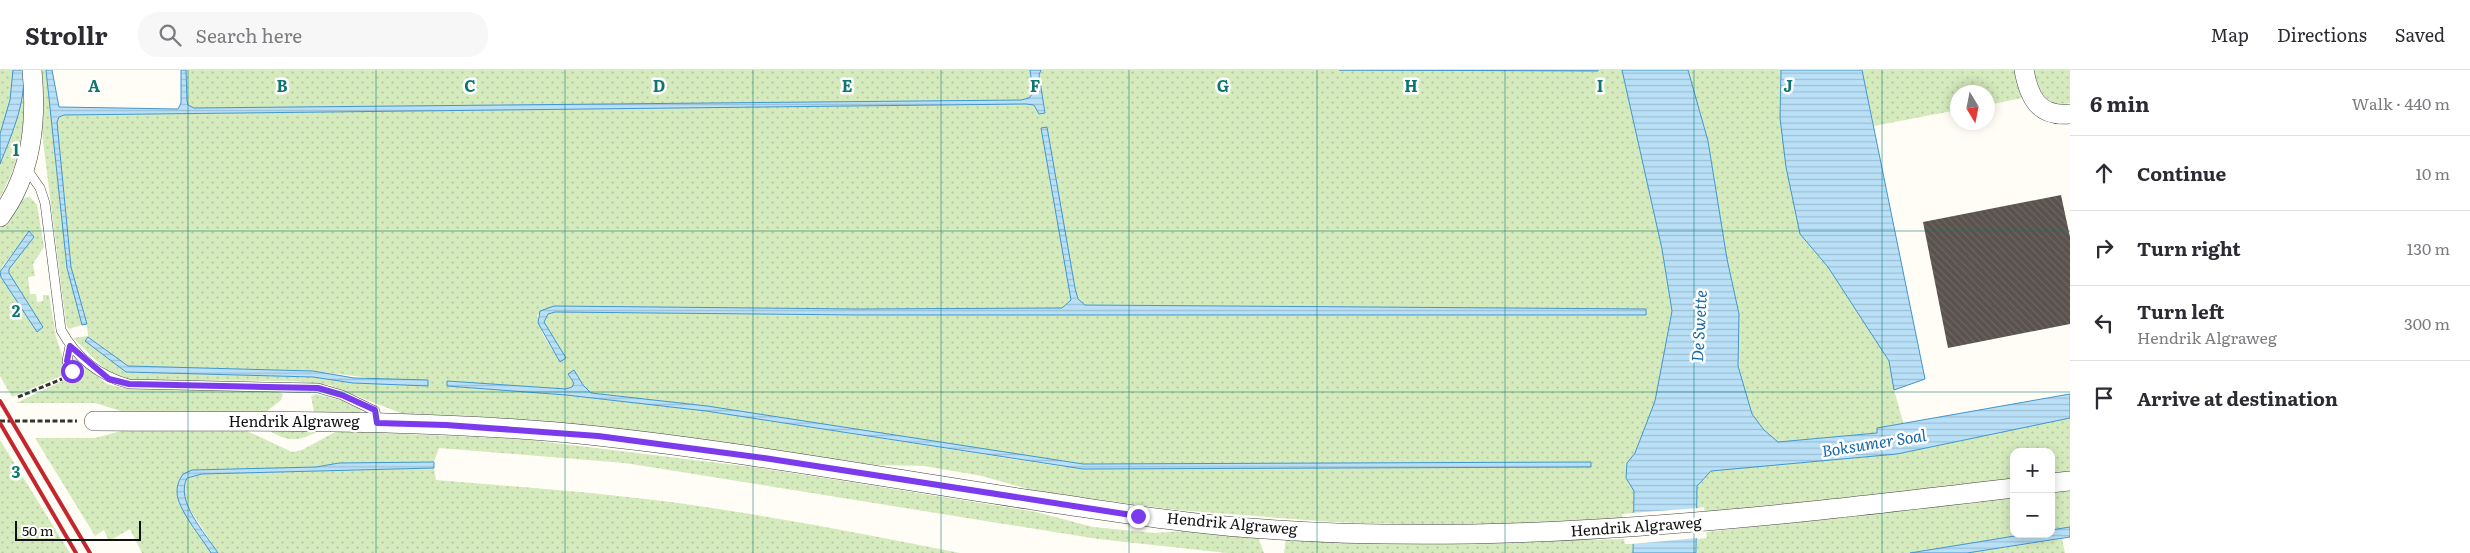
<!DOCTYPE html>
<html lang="en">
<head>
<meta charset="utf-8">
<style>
  :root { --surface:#fff; --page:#f7f7f7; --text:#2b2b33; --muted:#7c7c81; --line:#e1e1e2 }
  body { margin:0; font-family:Literata,serif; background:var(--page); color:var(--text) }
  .controls { position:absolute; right:15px; bottom:15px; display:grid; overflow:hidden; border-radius:10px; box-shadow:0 2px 12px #0003 }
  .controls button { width:45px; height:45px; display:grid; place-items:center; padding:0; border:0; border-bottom:1px solid var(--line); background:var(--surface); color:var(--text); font:25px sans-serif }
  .compass { position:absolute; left:1950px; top:15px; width:45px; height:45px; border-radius:50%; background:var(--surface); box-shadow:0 2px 12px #0003; rotate:170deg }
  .scale { position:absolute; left:15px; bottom:12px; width:126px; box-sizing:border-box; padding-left:5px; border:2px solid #111; border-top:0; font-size:14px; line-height:18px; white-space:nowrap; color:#111; -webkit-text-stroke:4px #fff; paint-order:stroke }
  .stop { position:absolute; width:15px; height:15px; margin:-11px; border:4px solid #7c3aed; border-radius:50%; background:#fff }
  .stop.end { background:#7c3aed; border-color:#fff; box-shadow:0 1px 5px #0008 }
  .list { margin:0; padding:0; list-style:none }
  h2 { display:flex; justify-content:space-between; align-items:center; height:65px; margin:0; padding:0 20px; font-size:21px }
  h2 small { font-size:16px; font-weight:400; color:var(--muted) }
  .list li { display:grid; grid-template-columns:32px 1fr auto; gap:15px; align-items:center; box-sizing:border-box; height:75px; padding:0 20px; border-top:1px solid var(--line) }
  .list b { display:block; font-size:19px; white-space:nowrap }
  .list p { margin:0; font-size:16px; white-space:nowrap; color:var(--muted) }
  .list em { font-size:16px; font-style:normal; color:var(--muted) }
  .icon { flex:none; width:28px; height:28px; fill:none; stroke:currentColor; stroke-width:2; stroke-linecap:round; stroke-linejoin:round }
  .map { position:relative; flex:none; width:2070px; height:483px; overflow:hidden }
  header { display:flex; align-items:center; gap:30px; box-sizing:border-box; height:70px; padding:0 25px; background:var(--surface); border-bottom:1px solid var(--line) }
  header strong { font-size:24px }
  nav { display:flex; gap:28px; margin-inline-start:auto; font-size:18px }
  .search { width:350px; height:45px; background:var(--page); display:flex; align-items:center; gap:12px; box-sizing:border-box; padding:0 18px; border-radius:20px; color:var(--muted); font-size:19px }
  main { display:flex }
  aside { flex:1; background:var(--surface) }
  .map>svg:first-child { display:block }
  .grass { fill:url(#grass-dots); fill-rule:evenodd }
  .water { fill:url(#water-rules); stroke:#3f96cf }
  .pier { fill:#fffdf5 }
  .building { fill:url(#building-back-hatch) }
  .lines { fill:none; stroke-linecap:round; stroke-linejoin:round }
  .service-casing { stroke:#444; stroke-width:10 }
  .minor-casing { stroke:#444; stroke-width:20 }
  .path { stroke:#333; stroke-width:3; stroke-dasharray:5 2.5; stroke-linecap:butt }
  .service { stroke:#fff; stroke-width:9 }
  .minor { stroke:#fff; stroke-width:19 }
  .rail { stroke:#c4262e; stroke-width:4 }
  .route { stroke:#7c3aed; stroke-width:6 }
  .grid { fill:none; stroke:#0f766e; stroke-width:1; stroke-opacity:0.55 }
  .labels { text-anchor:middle; stroke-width:5; stroke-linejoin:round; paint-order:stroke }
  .street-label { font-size:15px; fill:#111; stroke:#fff }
  .water-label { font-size:16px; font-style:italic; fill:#1768a6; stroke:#fff }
  .grid-label { font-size:16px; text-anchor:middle; font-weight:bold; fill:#0f766e; stroke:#fff; stroke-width:5; stroke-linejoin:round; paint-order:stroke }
</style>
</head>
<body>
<header>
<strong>Strollr</strong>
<div class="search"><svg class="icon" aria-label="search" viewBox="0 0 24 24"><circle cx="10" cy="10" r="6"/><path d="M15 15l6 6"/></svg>Search here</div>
<nav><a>Map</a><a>Directions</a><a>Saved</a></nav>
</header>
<main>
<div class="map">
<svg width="2070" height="483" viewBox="0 0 2070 483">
  <defs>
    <pattern id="grass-dots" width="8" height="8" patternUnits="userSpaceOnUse" patternTransform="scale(1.25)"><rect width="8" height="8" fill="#d5ebbd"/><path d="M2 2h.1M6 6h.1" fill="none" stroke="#b6c8a1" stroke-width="1.8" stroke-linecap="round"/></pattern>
    <pattern id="water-rules" width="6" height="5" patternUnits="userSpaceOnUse" patternTransform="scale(1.25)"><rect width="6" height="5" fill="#b9e0f7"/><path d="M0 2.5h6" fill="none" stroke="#9ebfd3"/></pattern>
    <pattern id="building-back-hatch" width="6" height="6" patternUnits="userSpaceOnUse" patternTransform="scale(1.25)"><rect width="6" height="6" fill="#5a524d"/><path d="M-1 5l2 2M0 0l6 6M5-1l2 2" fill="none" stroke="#6d6662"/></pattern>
  </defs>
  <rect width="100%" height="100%" fill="#fffdf5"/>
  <path class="grass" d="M0,0H13C16,21 6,44 0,64Z
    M37,0H46L67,198L82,255L69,259L66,254L43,71Z
    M186,0H1030L1033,23L1029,28L1021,30L194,38L188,35L187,31Z
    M1041,0H1622L1662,179L1672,241L1656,331L1635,383L1627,393L1626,408L1634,421L1633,443L1622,444L1623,450L1515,455L1399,454L1332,452L1177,440L1035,421L982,406L924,396L876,395L640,362L577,356L489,347L403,344L329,315L293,311L130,310L110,304L73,268L88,266L87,254L71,197L57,52L59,47L64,45L1026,34L1034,35L1039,44L1045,43L1039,5ZM1042,58L1075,218L1078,229L1085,235L1646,239V244L858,245L555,242L548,244L544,252L560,292L542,263L537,245L554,236L858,239L1062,238L1071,230L1070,219ZM89,267L128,296L313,301L428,315L353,313L313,307L126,302L85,271ZM574,300L583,315L591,323L707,336L1083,394L1591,392V396L1102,399L1058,396L706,341L566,325L447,316V311L566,319L573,317Z
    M1688,0H1781L1780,48L1800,164L1828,197L1889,291L1894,320L1904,355L1877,358V363L1778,372L1764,360L1752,344L1738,296L1739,244L1727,189L1708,71Z
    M1862,0H2016L2022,28L1988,35V22H1958L1957,40L1874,56Z
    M2034,0H2070V33C2046,38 2038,20 2034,0Z
    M24,8L27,47L19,86L0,128V94L19,38Z
    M30,127L37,135L44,177L33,194L35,206L28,207L30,224H36L37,232L43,231V225H49L56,267L68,303L12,327L0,306V158L21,129ZM30,161L34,167L9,199V203L1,207L2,197Z
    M71,288L76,289L107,314L128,319L275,321L283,324L281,330L266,342L121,341L95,333H16L77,304L71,291Z
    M316,324L340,330L361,340L360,343L314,342L311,326Z
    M2070,348V402L2051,405V382H2014V409L1705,444L1704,437L1697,438V416L1711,401L1897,384Z
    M121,361H247L292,382L302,380L337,361L522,369L760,398L850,412L1036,442L1093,457L1154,463L1198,460L1258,467L1264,483H1227L1098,469L625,393L439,378L434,392L339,393L316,397L192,400L177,422L179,432L211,483H142L130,459L109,471L104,460L95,466L35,368H95Z
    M270,361H318C299,372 288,372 270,361Z
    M0,370L70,483H0Z
    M434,398L436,410C521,417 607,423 692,435C781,448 871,465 960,483H218L184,430L183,415L187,408L202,404Z
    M2070,421V457L2051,460V423Z
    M2014,428V464H2027L1910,483H1697V469L1707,468L1706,462Z
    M1286,469L1414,474L1624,469L1625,474H1633V483H1284Z
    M2062,469L2065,483H1967Z"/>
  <path class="water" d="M13,0H23C27,31 11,66 0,94V64L10,30Z
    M46,0H52L59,37L178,39L181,33V0H186L187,31L188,35L194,38L1021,30L1029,28L1033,23L1030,0H1041L1039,5L1045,43L1039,44L1034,35L1026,34L64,45L59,47L57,52L71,197L87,254L82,255L67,198Z
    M1339,0H1598V1Z
    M1622,0H1688L1708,71L1727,189L1739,244L1738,296L1752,344L1764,360L1778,372L1877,363V358L2070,324V348L1897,384L1711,401L1697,416L1696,483H1633L1634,421L1626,408L1627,393L1635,383L1655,331L1672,241L1662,179Z
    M1781,0H1862L1925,309L1894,320L1889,291L1828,197L1800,164L1786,97L1780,48Z
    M1047,57L1075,218L1078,229L1085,235L1646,239V245H858L555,242L548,244L544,252L566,288L560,292L538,253L540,241L554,236L858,239L1062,238L1071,230L1041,58Z
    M29,161L34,167L9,199V203L43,257L37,262L1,207L0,202Z
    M88,267L128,296L313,301L354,308L428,310V316L353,313L313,307L126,302L85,271Z
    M574,300L583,315L591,323L707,336L1083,394L1591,392V397L1083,399L706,341L566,325L447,316V311L566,319L572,317L574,313L568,304Z
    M434,392V398L202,404L187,408C175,431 205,463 218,483H211C202,468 177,439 177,422C177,415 179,410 183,404L192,400L316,397L339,393Z
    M2070,457V467L1967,483H1910L2027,464H2051V460Z"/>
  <path class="pier" d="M1699,438L1698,468L1631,474V443Z"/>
  <path class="building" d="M2061,125L2070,167V254L1948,278L1923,152Z"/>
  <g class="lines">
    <g class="service-casing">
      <path id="service" d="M26,98L40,118L45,133L61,260C76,287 99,306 129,314L318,318L342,325L375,341L377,353
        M70,276L67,291L72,301"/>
    </g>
    <g class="minor-casing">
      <path id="minor" d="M2024,0C2029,27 2038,47 2070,44
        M0,147C32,104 37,52 32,0
        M94,351C262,352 431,348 598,366C745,382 892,409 1039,431C1109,441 1180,453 1250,458C1506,478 1760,448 2014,418
        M2051,413L2070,411"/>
    </g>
    <path class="path" d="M18,327L62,309
      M0,351H77"/>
    <use href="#service" class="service"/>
    <use href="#minor" class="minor"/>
    <path class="rail" d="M0,331L90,483
      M0,353L76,483"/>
  </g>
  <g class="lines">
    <path class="route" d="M72,301L67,291L70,276L109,309L129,314L318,318L342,325L375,340L377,353L446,355L598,366L764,388L1138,446"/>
  </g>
  <path class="grid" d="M188,0V483M376,0V483M565,0V483M753,0V483M941,0V483M1129,0V483M1317,0V483M1505,0V483M1694,0V483M1882,0V483M0,161H2070M0,322H2070"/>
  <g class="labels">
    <g class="street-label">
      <text x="294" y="357">Hendrik Algraweg</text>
      <text transform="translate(1232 454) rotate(5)" y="5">Hendrik Algraweg</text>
      <text transform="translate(1636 457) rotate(-4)" y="5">Hendrik Algraweg</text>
    </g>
    <g class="water-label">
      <text transform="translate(1699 256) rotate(-87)" y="6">De Swette</text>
      <text transform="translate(1874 373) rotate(-9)" y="6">Boksumer Soal</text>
    </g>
  </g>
  <g class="grid-label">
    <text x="94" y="22">A</text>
    <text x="282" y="22">B</text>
    <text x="470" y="22">C</text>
    <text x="659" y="22">D</text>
    <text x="847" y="22">E</text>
    <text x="1035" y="22">F</text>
    <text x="1223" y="22">G</text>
    <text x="1411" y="22">H</text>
    <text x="1600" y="22">I</text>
    <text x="1788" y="22">J</text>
    <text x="16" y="86">1</text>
    <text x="16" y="247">2</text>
    <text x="16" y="408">3</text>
  </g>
</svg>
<div class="controls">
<button>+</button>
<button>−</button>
</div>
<svg class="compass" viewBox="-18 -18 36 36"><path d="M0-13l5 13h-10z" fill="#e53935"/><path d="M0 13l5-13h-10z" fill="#7c7c81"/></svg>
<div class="scale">50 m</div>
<div class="stop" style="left:72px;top:301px"></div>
<div class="stop end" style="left:1138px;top:446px"></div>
</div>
<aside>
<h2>6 min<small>Walk · 440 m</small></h2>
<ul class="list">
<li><svg class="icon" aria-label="ahead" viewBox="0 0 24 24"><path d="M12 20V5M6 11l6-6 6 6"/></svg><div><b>Continue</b></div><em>10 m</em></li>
<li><svg class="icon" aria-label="right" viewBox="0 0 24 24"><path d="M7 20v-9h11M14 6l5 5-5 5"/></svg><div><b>Turn right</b></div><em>130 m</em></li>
<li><svg class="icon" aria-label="left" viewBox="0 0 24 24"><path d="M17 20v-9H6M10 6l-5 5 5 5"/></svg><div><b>Turn left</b><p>Hendrik Algraweg</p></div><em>300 m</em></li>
<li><svg class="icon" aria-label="arrive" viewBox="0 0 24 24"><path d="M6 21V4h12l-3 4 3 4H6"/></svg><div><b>Arrive at destination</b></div></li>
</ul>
</aside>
</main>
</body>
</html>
